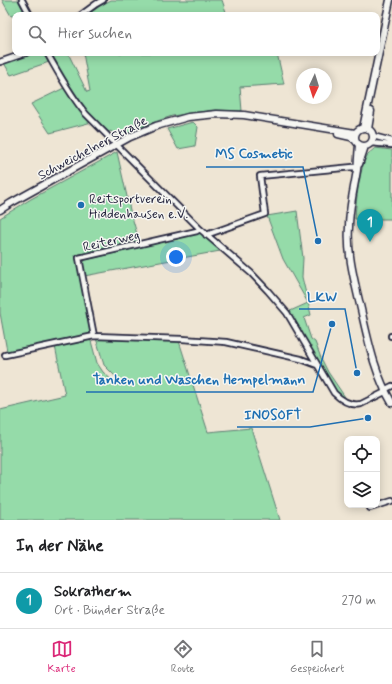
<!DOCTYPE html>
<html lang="de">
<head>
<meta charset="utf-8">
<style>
  :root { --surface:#fff; --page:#f2f2f2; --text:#202124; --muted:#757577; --line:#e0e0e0; --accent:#db2777 }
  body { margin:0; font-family:Mynerve,sans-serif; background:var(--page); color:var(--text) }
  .controls { position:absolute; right:12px; bottom:12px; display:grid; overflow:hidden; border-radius:8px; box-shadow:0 2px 10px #0003 }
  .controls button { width:36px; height:36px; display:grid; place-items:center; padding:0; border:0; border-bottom:1px solid var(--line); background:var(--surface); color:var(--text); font:20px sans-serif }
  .compass { position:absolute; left:296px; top:68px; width:36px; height:36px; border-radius:50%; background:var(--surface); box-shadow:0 2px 10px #0003; rotate:184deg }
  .you { position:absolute; left:176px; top:257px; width:14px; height:14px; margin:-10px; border:3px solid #fff; border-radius:50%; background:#1a73e8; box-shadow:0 0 0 6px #1a73e833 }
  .badge { display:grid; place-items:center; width:26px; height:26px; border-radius:50%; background:var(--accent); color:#fff; font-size:13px; font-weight:700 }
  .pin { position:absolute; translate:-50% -33px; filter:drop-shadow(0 1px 2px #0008) }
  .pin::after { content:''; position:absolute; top:21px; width:14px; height:12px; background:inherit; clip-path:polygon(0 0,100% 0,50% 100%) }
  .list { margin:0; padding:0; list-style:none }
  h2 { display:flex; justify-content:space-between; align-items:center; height:52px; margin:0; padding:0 16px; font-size:17px }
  h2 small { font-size:13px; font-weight:400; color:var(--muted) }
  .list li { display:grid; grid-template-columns:26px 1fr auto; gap:12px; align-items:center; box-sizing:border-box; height:56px; padding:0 16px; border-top:1px solid var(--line) }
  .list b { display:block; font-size:15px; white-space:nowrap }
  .list p { margin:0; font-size:13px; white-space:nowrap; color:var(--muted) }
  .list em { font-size:13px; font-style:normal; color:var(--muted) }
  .icon { flex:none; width:22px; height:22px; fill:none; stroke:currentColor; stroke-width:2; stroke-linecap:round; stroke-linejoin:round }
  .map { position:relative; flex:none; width:392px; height:520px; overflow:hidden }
  .search { position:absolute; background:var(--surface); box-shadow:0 2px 10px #0003; left:12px; right:12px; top:12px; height:44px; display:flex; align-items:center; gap:10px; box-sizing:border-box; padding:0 14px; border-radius:8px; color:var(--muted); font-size:15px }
  .sheet { height:108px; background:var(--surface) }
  nav { display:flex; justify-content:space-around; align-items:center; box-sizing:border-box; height:56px; border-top:1px solid var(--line); background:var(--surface); font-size:11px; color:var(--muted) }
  nav a { display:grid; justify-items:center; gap:2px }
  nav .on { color:var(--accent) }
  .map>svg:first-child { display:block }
  .green { fill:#95dba9; stroke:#5c7e72 }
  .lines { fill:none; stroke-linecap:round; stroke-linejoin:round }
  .street-casing { stroke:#22223b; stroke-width:8 }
  .secondary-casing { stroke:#22223b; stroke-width:9 }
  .street { stroke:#f6f6f2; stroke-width:4.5 }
  .secondary { stroke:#f6f6f2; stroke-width:6 }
  .poi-dot { fill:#1f6fb2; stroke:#f6f6f2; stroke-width:1.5 }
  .labels { text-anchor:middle; stroke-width:3; stroke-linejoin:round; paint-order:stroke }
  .street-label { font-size:13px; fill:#22223b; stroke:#f6f6f2 }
  .poi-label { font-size:13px; fill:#22223b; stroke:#f6f6f2; text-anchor:start }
  .leader { fill:none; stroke:#1f6fb2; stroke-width:1.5 }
  .callout-dot { fill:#1f6fb2; stroke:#f6f6f2; stroke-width:1.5 }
  .callout-label { font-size:14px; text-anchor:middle; font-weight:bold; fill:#1f6fb2; stroke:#f6f6f2; stroke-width:3; stroke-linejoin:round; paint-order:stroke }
</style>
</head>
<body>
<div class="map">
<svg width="392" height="520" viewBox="0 0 392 520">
  <rect width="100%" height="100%" fill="#eee5d4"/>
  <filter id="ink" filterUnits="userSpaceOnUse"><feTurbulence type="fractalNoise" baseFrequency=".025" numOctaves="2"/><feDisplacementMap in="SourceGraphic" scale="8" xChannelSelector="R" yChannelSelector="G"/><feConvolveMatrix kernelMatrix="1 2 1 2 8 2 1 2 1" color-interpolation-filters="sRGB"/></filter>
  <g filter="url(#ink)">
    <path class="green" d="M2,0H20L25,9L11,16Z
      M111,0H222L227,15H87L100,6Z
      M32,53H44L49,62L11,75L4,63Z
      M50,53H68L87,92L90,91L83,53H277L284,84L240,87L242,111L213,110L172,116L146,125L126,135H115L111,131L109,132C98,123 87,113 78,101C68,86 59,69 50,53Z
      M64,88L83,115L92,122L50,133L31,104Z
      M193,122L198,127L195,146L178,149L167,129Z
      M375,148L392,150V219H355C356,202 359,168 368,154C370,152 373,150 375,148Z
      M117,152L130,210L139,241L75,255L84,291L91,334L89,335L9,352L7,351L0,313V218L31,199Z
      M297,211L303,258L302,277L311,315L304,318L311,339L315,342L321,358L328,372L347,400L344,399L335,390L288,312L308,303L283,259L267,216Z
      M201,233L220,251L84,276L83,265L85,260Z
      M96,338L152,340L179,341L208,432L251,428L280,520H0V410L65,395L55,346L88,340L91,341L97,363L103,372L116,384L122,383L104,365Z"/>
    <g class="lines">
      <g class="street-casing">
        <path id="street" d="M22,0L30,15
          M81,15L96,4L103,0
          M47,53C59,74 70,95 86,114L200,229L251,273L268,291L287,313L334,393C341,400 351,406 361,404L385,392
          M0,62L26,53
          M373,136L392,141
          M371,143L392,145
          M206,235L265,214L260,176L353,167L357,168
          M94,336L79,258L197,231L200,229
          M391,336H392
          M5,355L94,336L182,339L226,342L301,359L317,365
          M384,390L392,386
          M370,508L392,501"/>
      </g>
      <g class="secondary-casing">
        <path id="secondary" d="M355 137a9 9 0 1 1 18 0a9 9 0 1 1-18 0Z
          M363,128L390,0
          M368,129L371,111
          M338,134L351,137L355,140
          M359,145C358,154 358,162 357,170C354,189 349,208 349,227C347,253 354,279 360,305C368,339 374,373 392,403
          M359,164L365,146
          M0,210L11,203L130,137L156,126L188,117L217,114L244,115L355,133"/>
      </g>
      <use href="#street" class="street"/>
      <use href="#secondary" class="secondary"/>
    </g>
  </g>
  <circle class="poi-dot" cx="81" cy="205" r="4"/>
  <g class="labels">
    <g class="street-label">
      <text transform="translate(92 147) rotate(-28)" y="5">Schweichelner Straße</text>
      <text transform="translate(111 240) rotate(-13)" y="5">Reiterweg</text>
    </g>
    <g class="poi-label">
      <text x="89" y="203">Reitsportverein<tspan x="89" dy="15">Hiddenhausen e.V.</tspan></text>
    </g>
  </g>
  <path class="leader" d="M318 241L303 167H206M357 373L345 309H299M332 324L313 392H86M368 418L310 427H237"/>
  <g class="callout-dot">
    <circle cx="318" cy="241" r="4"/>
    <circle cx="357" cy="373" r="4"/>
    <circle cx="332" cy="324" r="4"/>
    <circle cx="368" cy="418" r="4"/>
  </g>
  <g class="callout-label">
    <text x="254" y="158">MS Cosmetic</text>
    <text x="322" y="301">LKW</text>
    <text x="199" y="384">Tanken und Waschen Hempelmann</text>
    <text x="273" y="419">INOSOFT</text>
  </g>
</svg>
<div class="controls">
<button><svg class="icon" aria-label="locate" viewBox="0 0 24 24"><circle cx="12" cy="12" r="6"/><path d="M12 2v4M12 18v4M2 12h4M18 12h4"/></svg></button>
<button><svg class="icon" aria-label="layers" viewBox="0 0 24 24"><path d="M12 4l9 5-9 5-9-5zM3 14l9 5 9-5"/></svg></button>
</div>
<svg class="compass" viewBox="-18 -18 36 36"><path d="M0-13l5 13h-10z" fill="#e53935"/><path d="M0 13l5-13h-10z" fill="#757577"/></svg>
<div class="you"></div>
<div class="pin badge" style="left:370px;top:242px;background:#0f9aa8">1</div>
<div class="search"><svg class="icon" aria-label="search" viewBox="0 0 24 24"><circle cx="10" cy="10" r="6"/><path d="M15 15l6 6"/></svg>Hier suchen</div>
</div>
<section class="sheet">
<h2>In der Nähe<small></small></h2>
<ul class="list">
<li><span class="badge" style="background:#0f9aa8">1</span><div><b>Sokratherm</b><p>Ort · Bünder Straße</p></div><em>270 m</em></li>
</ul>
</section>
<nav>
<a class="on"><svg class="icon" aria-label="map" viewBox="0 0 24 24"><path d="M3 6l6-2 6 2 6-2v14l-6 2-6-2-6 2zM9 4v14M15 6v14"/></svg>Karte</a>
<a><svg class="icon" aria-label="directions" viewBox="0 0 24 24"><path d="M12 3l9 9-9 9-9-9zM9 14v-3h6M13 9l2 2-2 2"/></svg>Route</a>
<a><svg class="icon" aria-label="saved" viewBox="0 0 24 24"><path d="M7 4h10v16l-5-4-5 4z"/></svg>Gespeichert</a>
</nav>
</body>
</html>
